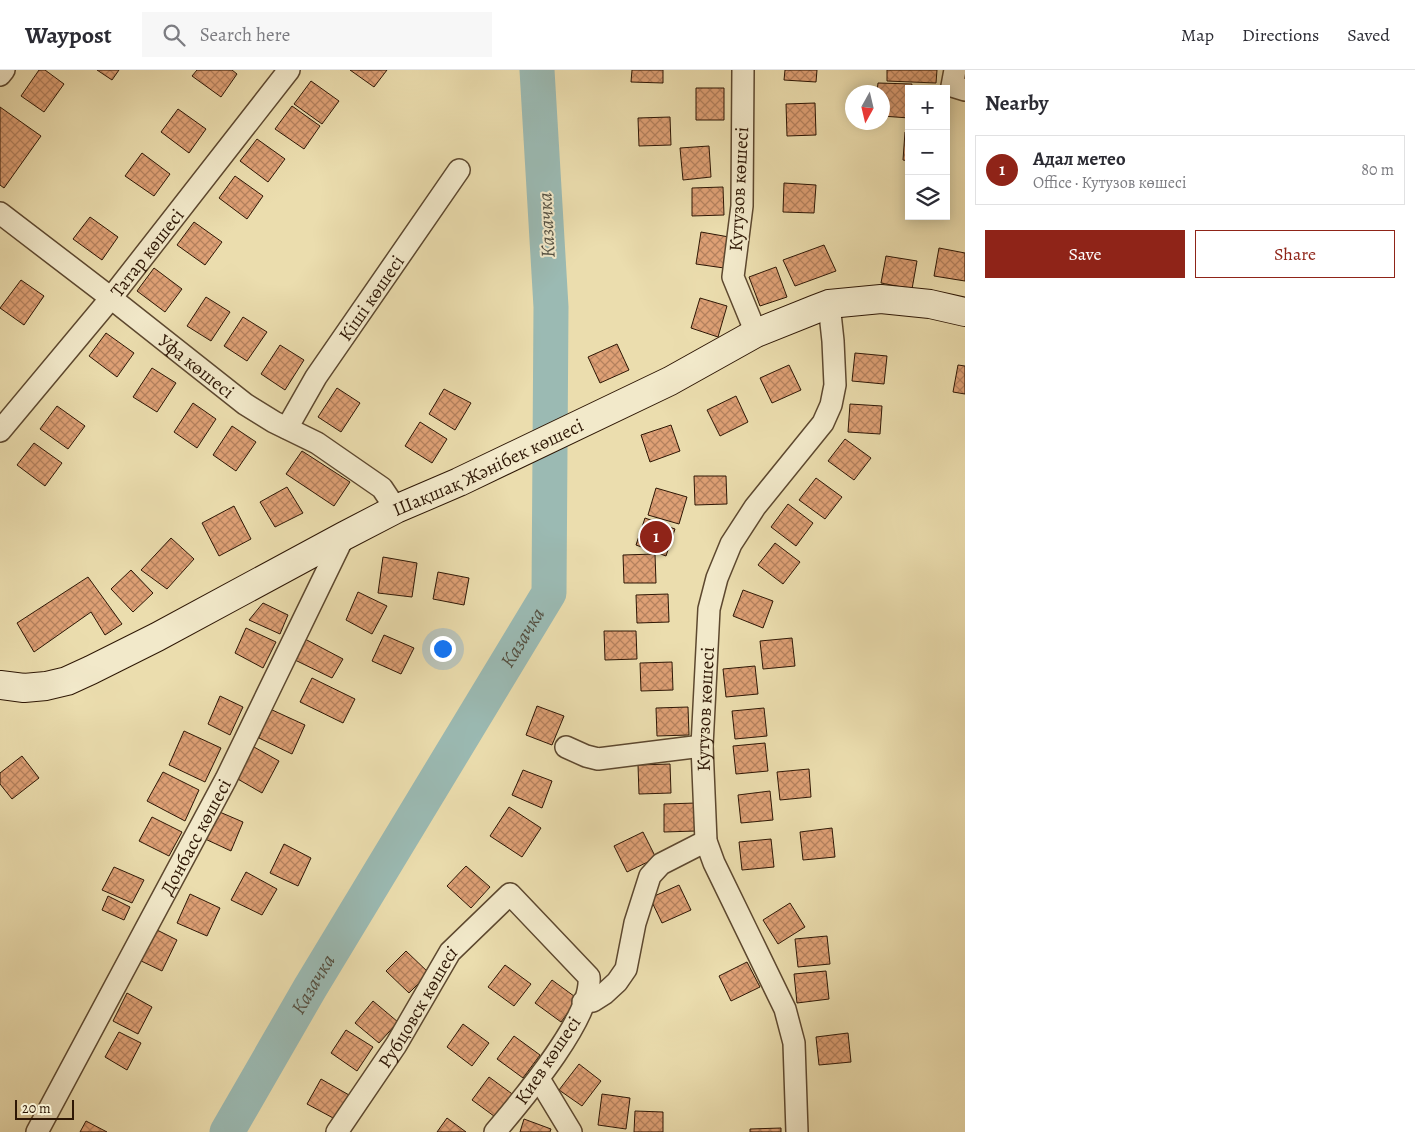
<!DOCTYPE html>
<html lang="en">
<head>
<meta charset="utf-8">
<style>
  :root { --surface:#fff; --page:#f7f7f7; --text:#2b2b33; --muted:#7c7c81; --line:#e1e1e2; --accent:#8f2418 }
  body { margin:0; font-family:Alegreya,serif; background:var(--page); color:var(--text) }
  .controls { position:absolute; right:15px; top:15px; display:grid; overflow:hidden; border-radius:0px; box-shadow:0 2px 12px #0003 }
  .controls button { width:45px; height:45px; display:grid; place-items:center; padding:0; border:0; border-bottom:1px solid var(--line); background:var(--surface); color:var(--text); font:25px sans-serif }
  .compass { position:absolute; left:845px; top:15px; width:45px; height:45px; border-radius:50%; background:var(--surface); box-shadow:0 2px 12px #0003; rotate:188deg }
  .scale { position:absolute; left:15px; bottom:12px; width:59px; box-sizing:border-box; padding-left:5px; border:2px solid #2e1705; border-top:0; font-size:14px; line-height:18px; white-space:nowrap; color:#2e1705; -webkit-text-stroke:4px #f2e9ca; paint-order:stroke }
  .you { position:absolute; left:442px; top:578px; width:18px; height:18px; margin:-12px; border:4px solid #fff; border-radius:50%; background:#1a73e8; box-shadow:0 0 0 8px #1a73e833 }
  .badge { display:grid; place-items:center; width:32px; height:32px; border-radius:50%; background:var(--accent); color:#fff; font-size:16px; font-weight:700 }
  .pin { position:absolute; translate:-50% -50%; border:2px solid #fff; box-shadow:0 1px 5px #0006 }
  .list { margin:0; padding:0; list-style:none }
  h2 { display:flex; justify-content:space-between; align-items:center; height:65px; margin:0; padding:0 20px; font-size:21px }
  h2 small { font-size:16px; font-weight:400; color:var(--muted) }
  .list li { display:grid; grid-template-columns:32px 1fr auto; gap:15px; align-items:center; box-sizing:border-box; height:70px; margin:0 10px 10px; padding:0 10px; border:1px solid var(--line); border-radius:0px }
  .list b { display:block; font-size:19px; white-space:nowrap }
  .list p { margin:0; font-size:16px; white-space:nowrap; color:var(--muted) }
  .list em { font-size:16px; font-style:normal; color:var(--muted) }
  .actions { display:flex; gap:10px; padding:15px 20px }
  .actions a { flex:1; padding:11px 0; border:1px solid var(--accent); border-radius:0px; text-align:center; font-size:18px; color:var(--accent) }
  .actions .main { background:var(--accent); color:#fff }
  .icon { flex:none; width:28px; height:28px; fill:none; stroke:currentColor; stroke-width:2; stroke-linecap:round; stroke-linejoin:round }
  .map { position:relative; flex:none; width:965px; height:1062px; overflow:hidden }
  header { display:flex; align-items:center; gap:30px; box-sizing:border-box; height:70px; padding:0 25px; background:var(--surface); border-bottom:1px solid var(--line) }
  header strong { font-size:24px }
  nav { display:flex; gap:28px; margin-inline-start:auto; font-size:18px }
  .search { width:350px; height:45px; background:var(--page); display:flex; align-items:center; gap:12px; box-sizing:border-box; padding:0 18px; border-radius:0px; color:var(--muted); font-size:19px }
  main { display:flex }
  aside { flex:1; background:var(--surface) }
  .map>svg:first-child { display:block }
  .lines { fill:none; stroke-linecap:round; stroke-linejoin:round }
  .river { stroke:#9bbab3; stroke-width:35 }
  .building { fill:url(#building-cross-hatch); stroke:#2e1705 }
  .street-casing { stroke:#5d482f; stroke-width:24 }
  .secondary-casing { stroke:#2e1705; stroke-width:30 }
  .street { stroke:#f2e9ca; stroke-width:21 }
  .secondary { stroke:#f2e9ca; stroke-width:28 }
  .labels { text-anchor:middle; stroke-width:4; stroke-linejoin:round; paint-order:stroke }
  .street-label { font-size:19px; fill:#2e1705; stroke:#f2e9ca }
  .water-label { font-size:20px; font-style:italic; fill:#545042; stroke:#f2e9ca }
</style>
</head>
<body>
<header>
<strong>Waypost</strong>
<div class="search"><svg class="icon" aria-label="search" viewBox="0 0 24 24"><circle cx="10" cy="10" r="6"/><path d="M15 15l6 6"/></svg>Search here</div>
<nav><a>Map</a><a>Directions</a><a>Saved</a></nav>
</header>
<main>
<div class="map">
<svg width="965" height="1062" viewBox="0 0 965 1062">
  <defs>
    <pattern id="building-cross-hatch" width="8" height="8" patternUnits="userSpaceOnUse" patternTransform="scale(1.25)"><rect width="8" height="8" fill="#dea075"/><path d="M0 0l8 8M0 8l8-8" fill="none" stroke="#b4815e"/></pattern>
  </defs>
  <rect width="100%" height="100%" fill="#ebddae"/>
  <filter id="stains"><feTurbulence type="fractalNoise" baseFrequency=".004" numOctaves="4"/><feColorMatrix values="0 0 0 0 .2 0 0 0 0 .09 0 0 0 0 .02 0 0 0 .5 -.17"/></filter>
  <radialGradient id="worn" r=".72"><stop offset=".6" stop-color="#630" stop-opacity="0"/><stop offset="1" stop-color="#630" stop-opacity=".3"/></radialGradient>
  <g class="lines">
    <path class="river" id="s1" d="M227,1062L310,918L549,523L551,237L537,0"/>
  </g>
  <path class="building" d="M39,0H45L64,14L44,42L21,26Z
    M97,0H119L112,10Z
    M197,0H232L237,4L221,27L192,6Z
    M350,0H387L374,17Z
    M632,0H663V13L631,12Z
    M785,0H817L816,12L784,10Z
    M887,0H937L936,13L887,11Z
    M311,11L339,31L322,54L294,34Z
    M878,13L912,14L911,19H909V48L882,46V22H877Z
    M696,18H724V50H696Z
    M815,33L816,65L787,66L786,34Z
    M292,36L320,56L304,79L275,59Z
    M0,37L41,66L4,118L0,115Z
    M178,39L206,59L189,83L161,62Z
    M670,47L671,75L639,76L638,48Z
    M905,62L909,63V91L903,90Z
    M257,69L285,89L268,112L240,91Z
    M709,76L711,107L683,110L680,78Z
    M142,83L170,104L154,126L125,106Z
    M235,106L263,126L247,149L219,128Z
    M784,113L816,115L814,143L783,142Z
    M723,117L724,145L692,146V118Z
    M90,147L118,167L102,190L73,169Z
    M194,152L222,172L205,195L177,175Z
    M701,162L729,167L724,198L696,194Z
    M824,175L836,201L795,216L783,190Z
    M939,178L965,183V211L934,206Z
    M886,186L917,191L912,219L881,213Z
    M776,197L787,227L760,236L749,207Z
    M154,198L182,219L165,242L137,221Z
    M21,210L44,226L24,255L0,238Z
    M206,227L230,242L211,271L187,256Z
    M700,228L727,236L718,267L691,258Z
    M243,247L267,262L247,291L224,276Z
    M106,263L134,283L117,307L89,286Z
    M617,274L629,300L600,313L588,287Z
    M280,275L304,290L285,320L261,304Z
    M855,283L887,286L884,314L852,311Z
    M789,295L801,320L772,333L760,308Z
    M958,295L965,296V324L953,322Z
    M152,298L176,313L157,342L133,327Z
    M337,318L360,333L341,362L318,347Z
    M444,319L471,333L455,360L429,344Z
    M736,326L748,352L720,366L707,340Z
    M193,333L216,349L197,378L174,362Z
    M850,334L882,336L880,364L848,362Z
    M57,336L85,356L68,379L40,359Z
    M420,352L447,369L432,393L405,376Z
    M671,355L680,381L650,392L641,365Z
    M232,356L256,372L236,401L213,385Z
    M845,369L871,388L854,410L828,391Z
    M34,373L62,393L45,416L17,395Z
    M302,381L350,412L334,436L286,404Z
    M694,406H726L727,434L695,435Z
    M816,408L842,427L825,449L799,430Z
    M287,417L303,443L275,457L260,432Z
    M656,418L687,427L679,454L648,445Z
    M788,434L813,453L796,476L771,457Z
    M234,436L251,469L219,486L202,453Z
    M645,448L675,459L666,486L636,475Z
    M171,468L194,489L167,519L141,500Z
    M775,473L800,492L783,514L758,495Z
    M655,484L656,513H624L623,485Z
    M383,487L417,493L412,527L378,523Z
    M131,500L153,523L133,542L111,519Z
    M438,502L469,508L464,535L433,529Z
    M88,507L122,554L105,565L91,542L34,582L17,553Z
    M743,520L773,531L763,558L733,546Z
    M358,522L387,536L372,564L346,550Z
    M668,524L669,552L637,553L636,525Z
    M263,533L288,545L280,564L249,550Z
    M246,558L276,572L263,598L235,583Z
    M604,561H636L637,589L605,590Z
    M384,565L414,578L401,604L372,591Z
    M792,568L795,596L763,599L760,571Z
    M305,569L343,589L332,608L295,590Z
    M672,592L673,620L641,621L640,593Z
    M755,596L758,624L726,627L723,599Z
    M312,608L355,629L343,653L300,632Z
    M220,626L243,637L230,665L208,654Z
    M537,636L564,646L552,675L526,665Z
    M688,637L689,665L657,666L656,638Z
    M764,638L767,666L735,669L732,641Z
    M270,639L305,655L292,684L259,668Z
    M184,661L221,678L205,712L169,695Z
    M765,673L768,701L736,704L733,676Z
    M254,677L279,691L262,723L236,708Z
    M22,686L39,708L12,729L0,714V703Z
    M670,694L671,723L639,724L638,695Z
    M809,699L811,727L780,730L777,702Z
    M523,700L552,711L542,738L512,725Z
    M163,702L199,720L185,751L147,731Z
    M770,721L773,750L741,753L738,725Z
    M696,733V761L664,762V734Z
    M509,737L541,758L522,787L490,766Z
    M215,740L243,752L231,781L203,768Z
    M152,747L182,762L169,786L139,771Z
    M832,758L835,787L803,790L800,762Z
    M643,762L656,788L627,802L614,776Z
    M771,769L774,797L742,800L739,772Z
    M284,774L311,788L298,816L270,803Z
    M466,796L490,817L471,838L447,816Z
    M114,797L144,810L132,833L102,820Z
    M246,802L277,819L262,845L231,830Z
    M679,815L691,840L662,853L650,828Z
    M190,824L220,838L207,866L177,853Z
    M108,826L130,837L124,850L102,840Z
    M790,833L805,857L778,874L763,850Z
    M153,858L177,870L162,901L137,889Z
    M827,866L830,894L798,897L795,869Z
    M406,881L429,903L409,923L386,901Z
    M747,892L760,917L731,931L719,906Z
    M505,895L531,914L514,936L488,917Z
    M826,901L829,929L797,933L794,904Z
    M552,910L578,929L561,952L535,933Z
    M127,923L152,937L138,964L113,951Z
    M373,931L398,952L379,973L355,953Z
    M463,954L489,973L472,996L447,977Z
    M346,960L373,977L357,1001L331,983Z
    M119,962L141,973L127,1000L105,987Z
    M848,963L851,992L819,995L816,967Z
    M514,966L540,985L523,1008L497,989Z
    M579,994L601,1011L582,1036L559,1020Z
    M489,1007L515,1026L498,1049L472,1030Z
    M321,1009L349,1025L335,1049L307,1034Z
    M602,1024L630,1028L626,1059L598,1055Z
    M635,1041L663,1042V1062H634Z
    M447,1048L466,1062H437Z
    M524,1049L551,1059L550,1062H520Z
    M86,1051L107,1062H80Z
    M781,1058V1062H750V1059Z"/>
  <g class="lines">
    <g class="street-casing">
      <g id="street">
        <path d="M743,0L742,136L733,207L756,263"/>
        <path d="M955,0L952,16L965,20"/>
        <path d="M0,5L4,0"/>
        <path id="s2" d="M0,143L111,228L245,334L274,352L317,373L382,418L396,439"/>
        <path id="s3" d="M287,358L316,307L459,100"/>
        <path id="s4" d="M0,361L111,228L289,0"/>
        <path d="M566,677L586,686L598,689L702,676"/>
        <path d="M583,932L593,931L604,924L617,912L626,899L635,853L650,806L661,794L706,771"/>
        <path d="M539,1009L571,1062"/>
        <path id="s5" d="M37,1062L226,709L344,466"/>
        <path id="s6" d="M337,1062L396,975L450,882L510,824L589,907C593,947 521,1031 495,1062"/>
        <path id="s7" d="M797,1062L794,973L785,939L714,793L706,771L702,676L709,539L717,508L731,474L755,437L823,353L831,335L835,315L833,271L829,234"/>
      </g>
    </g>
    <g class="secondary-casing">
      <g id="secondary">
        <path id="s8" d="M0,615L24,618L46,616L67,611L91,600L157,567L344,466L396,439L459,412L670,311L756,263L816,239L829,234L881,229L930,234L965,242"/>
      </g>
    </g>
    <use href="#street" class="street"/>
    <use href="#secondary" class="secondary"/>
  </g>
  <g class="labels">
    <g class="street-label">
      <text transform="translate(738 119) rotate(-87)" y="7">Кутузов көшесі</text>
      <text dy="7" stroke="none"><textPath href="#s4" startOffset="231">Татар көшесі</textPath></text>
      <text dy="7" stroke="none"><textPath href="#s3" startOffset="155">Кіші көшесі</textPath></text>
      <text dy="7" stroke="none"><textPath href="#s2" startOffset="249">Уфа көшесі</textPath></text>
      <text dy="7" stroke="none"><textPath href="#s8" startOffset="540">Шақшақ Жәнібек көшесі</textPath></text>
      <text dy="7" stroke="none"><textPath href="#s7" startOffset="442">Кутузов көшесі</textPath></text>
      <text dy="7" stroke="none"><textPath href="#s5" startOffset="335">Донбасс көшесі</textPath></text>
      <text dy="7" stroke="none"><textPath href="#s6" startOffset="149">Рубцовск көшесі</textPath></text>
      <text transform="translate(547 990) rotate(-56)" y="7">Киев көшесі</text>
    </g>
    <g class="water-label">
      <text transform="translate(546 155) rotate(-93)" y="7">Казачка</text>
      <text dy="7" stroke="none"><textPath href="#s1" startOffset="576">Казачка</textPath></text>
      <text dy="7" stroke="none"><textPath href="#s1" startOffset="171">Казачка</textPath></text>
    </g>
  </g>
  <rect width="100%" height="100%" filter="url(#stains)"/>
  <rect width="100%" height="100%" fill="url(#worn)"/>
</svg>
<div class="controls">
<button>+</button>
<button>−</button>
<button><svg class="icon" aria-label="layers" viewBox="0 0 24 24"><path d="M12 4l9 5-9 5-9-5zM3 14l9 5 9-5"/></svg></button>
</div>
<svg class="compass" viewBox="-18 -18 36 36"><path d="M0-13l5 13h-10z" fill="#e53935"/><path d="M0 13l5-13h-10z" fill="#7c7c81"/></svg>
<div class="scale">20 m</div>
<div class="you"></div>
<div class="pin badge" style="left:656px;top:467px">1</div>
</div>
<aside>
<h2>Nearby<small></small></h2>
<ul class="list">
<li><span class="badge">1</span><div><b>Адал метео</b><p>Office · Кутузов көшесі</p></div><em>80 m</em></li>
</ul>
<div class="actions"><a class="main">Save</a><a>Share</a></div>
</aside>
</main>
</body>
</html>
